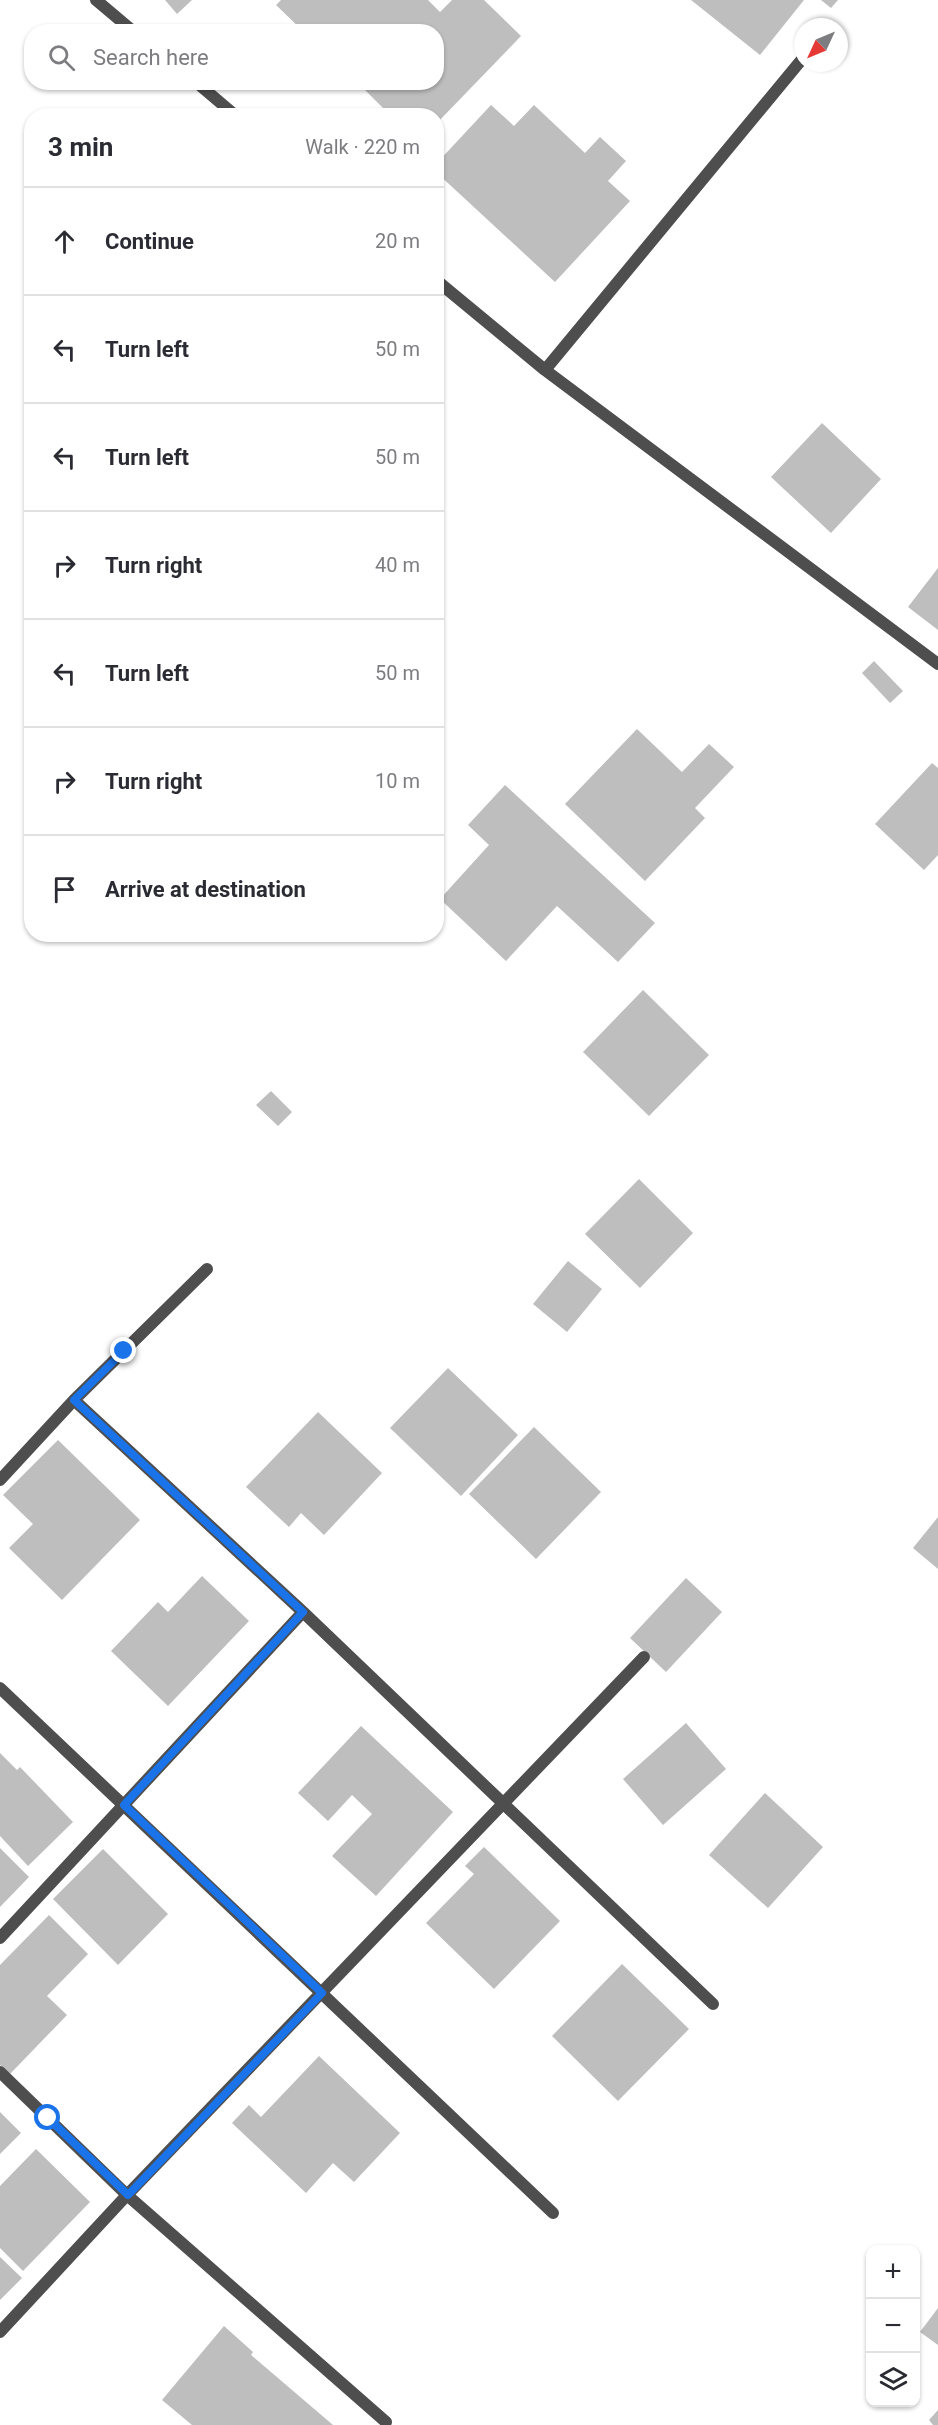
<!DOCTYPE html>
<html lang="en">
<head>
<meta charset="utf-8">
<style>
  :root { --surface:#fff; --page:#f7f7f7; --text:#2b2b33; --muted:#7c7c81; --line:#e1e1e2 }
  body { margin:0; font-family:Roboto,sans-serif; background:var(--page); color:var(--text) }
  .controls { position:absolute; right:18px; bottom:18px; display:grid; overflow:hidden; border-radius:12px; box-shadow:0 2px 4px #0004 }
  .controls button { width:54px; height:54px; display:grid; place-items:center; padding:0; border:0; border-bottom:2px solid var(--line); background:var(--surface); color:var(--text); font:30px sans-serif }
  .compass { position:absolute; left:794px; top:18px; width:54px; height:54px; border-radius:50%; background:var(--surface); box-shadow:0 2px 4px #0004; rotate:226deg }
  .stop { position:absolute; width:18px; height:18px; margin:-14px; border:4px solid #1a73e8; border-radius:50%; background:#fff }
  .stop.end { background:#1a73e8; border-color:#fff; box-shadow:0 2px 6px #0008 }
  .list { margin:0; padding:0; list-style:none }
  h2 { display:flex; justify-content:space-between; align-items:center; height:78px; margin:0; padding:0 24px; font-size:26px }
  h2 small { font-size:20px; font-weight:400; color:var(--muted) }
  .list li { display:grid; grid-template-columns:39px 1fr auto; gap:18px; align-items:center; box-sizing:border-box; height:108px; padding:0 24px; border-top:2px solid var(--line) }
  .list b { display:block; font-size:22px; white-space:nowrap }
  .list em { font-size:20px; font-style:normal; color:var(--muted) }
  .icon { flex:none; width:33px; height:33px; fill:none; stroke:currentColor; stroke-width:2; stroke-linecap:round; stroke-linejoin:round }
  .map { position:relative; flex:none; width:938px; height:2425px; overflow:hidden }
  .search { position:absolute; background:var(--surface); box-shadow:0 2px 4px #0004; left:24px; top:24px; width:420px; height:66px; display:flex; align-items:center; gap:15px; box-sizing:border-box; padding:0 21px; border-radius:24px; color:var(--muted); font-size:22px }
  .panel { position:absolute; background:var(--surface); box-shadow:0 2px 4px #0004; left:24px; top:108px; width:420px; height:834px; border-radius:24px }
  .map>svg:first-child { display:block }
  .building { fill:#bebebe }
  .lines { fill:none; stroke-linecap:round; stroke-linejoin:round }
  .minor { stroke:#4e4e4e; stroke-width:12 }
  .route { stroke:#1a73e8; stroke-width:8 }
</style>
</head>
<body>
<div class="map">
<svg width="938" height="2425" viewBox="0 0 938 2425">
  <rect width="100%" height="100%" fill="#fff"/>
  <path class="building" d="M165,0H192L177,14Z
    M281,0H428L440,12L452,0H484L521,36L436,124V116H391L357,82H436V32H304L276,5Z
    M691,0H804L760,55Z
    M821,0H838L831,8Z
    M491,105L514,126L534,105L585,153L600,137L626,161L608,181L630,201L555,282L436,172V164Z
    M822,423L881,479L831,533L771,477Z
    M938,568V630L908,607Z
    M874,661L903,691L890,703L862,673Z
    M637,729L682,772L709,744L734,767L695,808L705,818L645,881L565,804Z
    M932,763L938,768V855L924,870L875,824Z
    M505,785L655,923L618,962L557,906L506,961L440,899L489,845L468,825Z
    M643,990L709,1055L649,1116L583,1052Z
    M271,1091L292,1112L278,1126L256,1105Z
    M639,1179L693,1233L640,1288L585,1234Z
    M568,1261L602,1289L567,1332L533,1304Z
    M448,1368L518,1435L461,1496L390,1428Z
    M318,1412L382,1473L324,1535L301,1513L289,1527L246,1487Z
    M534,1427L601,1492L536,1559L469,1494Z
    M58,1440L140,1520L62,1600L9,1548L33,1524L3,1495Z
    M938,1517V1569L913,1548Z
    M202,1576L249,1621L168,1706L111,1651L158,1602L168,1612Z
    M686,1578L722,1612L666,1672L630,1638Z
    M686,1723L726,1769L663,1825L623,1779Z
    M361,1726L453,1812L376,1896L332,1856L372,1814L352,1795L328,1821L298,1793Z
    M0,1753L17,1770L20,1767L73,1822L28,1866L0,1836Z
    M765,1793L823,1847L768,1908L709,1855Z
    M484,1847L560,1921L494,1989L426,1923L474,1874L465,1866Z
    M0,1848L29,1877L0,1907Z
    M103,1849L168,1914L118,1965L53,1899Z
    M49,1915L88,1954L47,1996L67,2015L10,2074L0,2065V1965Z
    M622,1964L689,2029L618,2101L552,2036Z
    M319,2056L400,2133L354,2182L333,2163L306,2193L232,2123L249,2105L261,2117Z
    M0,2112L21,2133L0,2154Z
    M36,2149L90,2202L23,2271L0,2248V2186Z
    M0,2257L22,2278L0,2300Z
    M938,2308V2345L920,2332Z
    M224,2326L253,2352L251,2355L333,2425H192L162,2400Z
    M938,2410V2425H933L929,2420Z"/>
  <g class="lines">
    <path class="minor" d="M96,0L134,32
      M196,82L236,116
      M436,280L545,370L938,664
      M545,370L803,58
      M74,1400L303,1612L713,2004
      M0,1480L74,1400L207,1269
      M0,1688L553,2213
      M0,1938L303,1612
      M0,2072L127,2195L386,2422
      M0,2332L127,2195L644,1657"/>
  </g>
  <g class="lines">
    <path class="route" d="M48,2118L128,2195L322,1993L124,1805L303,1612L74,1400L124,1351"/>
  </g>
</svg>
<div class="controls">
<button>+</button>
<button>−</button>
<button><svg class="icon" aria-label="layers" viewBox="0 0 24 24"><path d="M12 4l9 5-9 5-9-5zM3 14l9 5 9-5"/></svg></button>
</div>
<svg class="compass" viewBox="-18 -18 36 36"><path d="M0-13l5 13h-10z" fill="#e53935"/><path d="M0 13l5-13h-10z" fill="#7c7c81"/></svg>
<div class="stop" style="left:48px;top:2118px"></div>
<div class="stop end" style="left:124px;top:1351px"></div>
<div class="search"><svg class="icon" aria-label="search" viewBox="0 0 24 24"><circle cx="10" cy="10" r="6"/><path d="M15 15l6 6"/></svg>Search here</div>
<section class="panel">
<h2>3 min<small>Walk · 220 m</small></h2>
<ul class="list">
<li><svg class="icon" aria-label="ahead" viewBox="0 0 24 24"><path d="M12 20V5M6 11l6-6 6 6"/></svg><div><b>Continue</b></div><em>20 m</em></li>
<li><svg class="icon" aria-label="left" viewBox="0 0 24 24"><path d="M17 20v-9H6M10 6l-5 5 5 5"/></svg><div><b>Turn left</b></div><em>50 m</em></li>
<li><svg class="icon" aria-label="left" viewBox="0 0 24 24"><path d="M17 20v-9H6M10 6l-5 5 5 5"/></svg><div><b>Turn left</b></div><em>50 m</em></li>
<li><svg class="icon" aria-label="right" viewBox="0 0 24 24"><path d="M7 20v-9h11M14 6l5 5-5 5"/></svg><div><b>Turn right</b></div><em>40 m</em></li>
<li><svg class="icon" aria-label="left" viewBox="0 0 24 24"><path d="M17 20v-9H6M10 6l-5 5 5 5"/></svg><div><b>Turn left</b></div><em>50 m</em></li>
<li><svg class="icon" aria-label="right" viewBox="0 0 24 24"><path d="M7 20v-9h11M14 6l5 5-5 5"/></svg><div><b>Turn right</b></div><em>10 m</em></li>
<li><svg class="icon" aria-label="arrive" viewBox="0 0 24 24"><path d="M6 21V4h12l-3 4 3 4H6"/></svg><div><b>Arrive at destination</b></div></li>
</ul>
</section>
</div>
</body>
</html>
